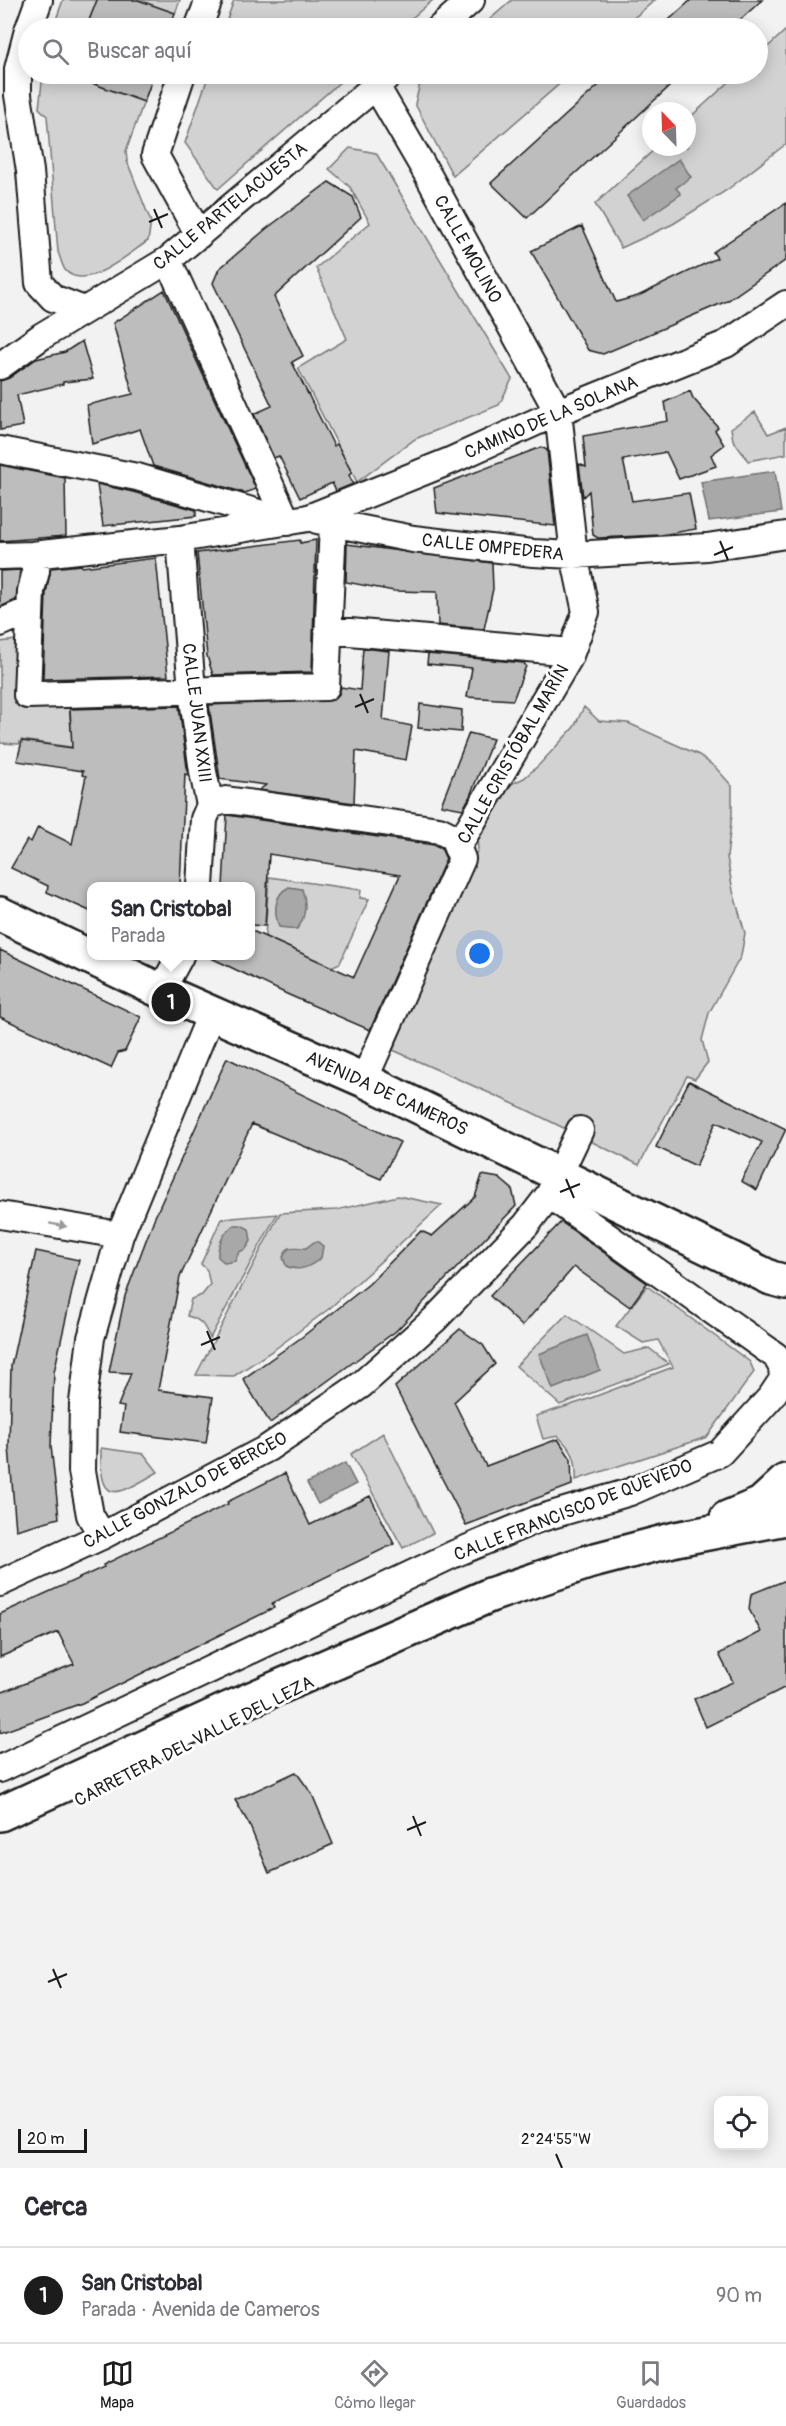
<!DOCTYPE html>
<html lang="es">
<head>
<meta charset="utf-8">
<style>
  :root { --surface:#fff; --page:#f2f2f3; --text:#2b2b33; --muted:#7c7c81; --line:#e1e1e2; --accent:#1c1c1c }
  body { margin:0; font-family:Pangolin,sans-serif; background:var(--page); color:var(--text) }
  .controls { position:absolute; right:18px; bottom:18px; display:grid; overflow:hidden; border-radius:12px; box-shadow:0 3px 15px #0003 }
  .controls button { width:54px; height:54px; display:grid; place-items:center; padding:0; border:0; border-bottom:2px solid var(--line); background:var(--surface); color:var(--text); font:30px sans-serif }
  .compass { position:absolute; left:642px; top:102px; width:54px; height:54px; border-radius:50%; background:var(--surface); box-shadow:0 3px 15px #0003; rotate:337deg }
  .scale { position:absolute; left:18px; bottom:15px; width:69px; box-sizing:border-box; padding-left:6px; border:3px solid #1c1c1c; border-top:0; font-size:16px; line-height:21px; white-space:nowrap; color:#1c1c1c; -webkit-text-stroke:4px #fff; paint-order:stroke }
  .you { position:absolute; left:480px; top:954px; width:21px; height:21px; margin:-15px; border:4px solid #fff; border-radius:50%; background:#1a73e8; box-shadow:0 0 0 9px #1a73e833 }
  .badge { display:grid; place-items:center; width:39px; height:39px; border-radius:50%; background:var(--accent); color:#fff; font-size:20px; font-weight:700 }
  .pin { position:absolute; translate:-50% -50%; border:3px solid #fff; box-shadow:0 2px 6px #0006 }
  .popup { position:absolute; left:87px; top:882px; width:168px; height:78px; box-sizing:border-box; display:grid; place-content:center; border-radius:12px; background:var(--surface); filter:drop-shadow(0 2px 4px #0005); font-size:20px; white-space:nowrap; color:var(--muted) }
  .popup b { font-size:22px; color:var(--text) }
  .popup::after { content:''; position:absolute; left:50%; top:100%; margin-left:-12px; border:12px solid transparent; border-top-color:var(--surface) }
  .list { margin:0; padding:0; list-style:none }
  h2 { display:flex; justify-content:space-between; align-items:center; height:78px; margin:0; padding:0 24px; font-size:26px }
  h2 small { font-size:20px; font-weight:400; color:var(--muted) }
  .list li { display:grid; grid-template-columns:39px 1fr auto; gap:18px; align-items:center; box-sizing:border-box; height:96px; padding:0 24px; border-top:2px solid var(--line) }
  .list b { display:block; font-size:22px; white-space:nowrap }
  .list p { margin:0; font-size:20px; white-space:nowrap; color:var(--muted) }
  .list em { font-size:20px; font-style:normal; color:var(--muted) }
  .icon { flex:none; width:33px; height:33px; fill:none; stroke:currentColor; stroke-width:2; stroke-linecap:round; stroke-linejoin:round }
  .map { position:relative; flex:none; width:786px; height:2168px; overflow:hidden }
  .search { position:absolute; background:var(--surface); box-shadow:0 3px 15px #0003; left:18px; right:18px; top:18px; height:66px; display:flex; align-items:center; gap:15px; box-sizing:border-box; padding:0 21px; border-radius:33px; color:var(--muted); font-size:22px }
  .sheet { height:174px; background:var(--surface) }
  nav { display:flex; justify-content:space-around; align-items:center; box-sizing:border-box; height:84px; border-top:2px solid var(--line); background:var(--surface); font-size:16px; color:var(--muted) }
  nav a { display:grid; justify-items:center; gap:3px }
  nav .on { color:var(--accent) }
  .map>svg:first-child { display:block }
  .green { fill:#d2d2d2; stroke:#777; stroke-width:1.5 }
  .water { fill:#a8a8a8; stroke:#707070; stroke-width:1.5 }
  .building { fill:#bdbdbd; stroke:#1c1c1c; stroke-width:1.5 }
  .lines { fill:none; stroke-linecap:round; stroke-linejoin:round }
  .minor-casing { stroke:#1c1c1c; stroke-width:30 }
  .major-casing { stroke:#1c1c1c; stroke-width:38 }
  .minor { stroke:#fff; stroke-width:26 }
  .major { stroke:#fff; stroke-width:33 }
  .oneway { fill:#999 }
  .ticks { fill:none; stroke:#1c1c1c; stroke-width:2 }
  .labels { text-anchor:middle; stroke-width:6; stroke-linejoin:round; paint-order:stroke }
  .street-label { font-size:18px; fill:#1c1c1c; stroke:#fff }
  .ticks-label { font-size:15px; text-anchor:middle; fill:#1c1c1c; stroke:#fff; stroke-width:6; stroke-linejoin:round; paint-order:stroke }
</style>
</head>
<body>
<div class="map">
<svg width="786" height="2168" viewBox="0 0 786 2168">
  <rect width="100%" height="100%" fill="#f2f2f2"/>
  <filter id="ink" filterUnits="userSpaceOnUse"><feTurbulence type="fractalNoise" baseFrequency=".0167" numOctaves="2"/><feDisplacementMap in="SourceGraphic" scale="12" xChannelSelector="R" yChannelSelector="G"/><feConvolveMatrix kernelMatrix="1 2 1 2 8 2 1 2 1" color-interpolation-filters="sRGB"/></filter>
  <g filter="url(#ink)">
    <path class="green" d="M63,0H180L170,28H53Z
      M234,0H433L400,28H224Z
      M512,0H655L622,28H480Z
      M786,30V144L727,190L673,224L621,248L595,204L657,147H687V120L738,74H758V56Z
      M43,74H154L126,151L127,161L151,222L148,241C129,253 85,293 65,270C62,265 60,257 58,252L47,116L39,108Z
      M209,74H349L218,189L185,143Z
      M428,74H571L453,176L415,104L420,83Z
      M350,148L376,153L512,379L499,405L415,439L357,482L298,368L347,339L316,268L370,223L350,187L329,169Z
      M755,412L768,434L786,427V454L748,461L733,440L731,428Z
      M24,639L23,701L69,705L71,730H83L85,749L21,740L19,744L0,743V642Z
      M584,707L599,721L628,723L699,755L716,768L732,786V814L727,857L733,891L745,933L741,956L709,1013L702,1040L708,1062L695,1079L687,1076L639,1165L525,1109L393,1050L478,849L477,840L491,805L509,785L524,778L539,765L574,727Z
      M269,877L361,890L360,898L369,899L340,963L331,967L265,937Z
      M398,1196L442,1205L330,1308L275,1349L234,1376L196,1375L280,1213L336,1210Z
      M277,1214L210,1338C204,1325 201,1319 187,1316L191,1299L202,1295L210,1285L207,1270L201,1264L221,1219Z
      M647,1286L750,1362L754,1372L707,1437L576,1480C577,1458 573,1451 558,1436L543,1439L536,1416L583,1401L673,1367L658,1340L643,1343L616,1326Z
      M567,1314L624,1354L649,1348L669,1364L560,1405L516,1366Z
      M383,1433L433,1533L403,1548L351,1454Z
      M101,1448L144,1454L158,1472C118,1495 99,1509 101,1448Z"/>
    <path class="water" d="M679,159L691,177L676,188L681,194L643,220L627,196Z
      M775,471L781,512L709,521L701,482Z
      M289,887L302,889C307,902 306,918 297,929L279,927C274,913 273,895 289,887Z
      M234,1225H241L249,1229L251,1241L246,1249L239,1252L235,1261L225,1263L218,1257C217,1245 224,1232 234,1225Z
      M314,1242H318L323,1246L321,1258C311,1266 299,1273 286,1266L283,1257C287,1244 295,1248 306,1248Z
      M587,1335L600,1370L553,1389L539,1354Z
      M345,1463L356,1484L318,1504L307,1483Z"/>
    <path class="building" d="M97,0H138L175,13L170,28H86Z
      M691,0H762L731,28H660Z
      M73,74H154L144,102L72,76Z
      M611,74H683L527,218L491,183Z
      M329,182L353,197L361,217L274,297L303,356L292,362L334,446L337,444L352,473L349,475L353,484L336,491L332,483L300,498L279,456L274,458L254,414L272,406L213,283L219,269L266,229Z
      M786,203V260L727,301L603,354L588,350L531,251L582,226L616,302L638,296L717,258L713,252Z
      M164,290L227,427L256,489L245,493L153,466L140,429L92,444L87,405L133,394L113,323Z
      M82,341L93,379L63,382V384L17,395L23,426L0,430V381L9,378L36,359L65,352Z
      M690,391L693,398L718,427L715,430L724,445L711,455L716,466L679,479L666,452L623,460L632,501L689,493L696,529L661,535L598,538L593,535L589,491L583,497L579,464L586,467L583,436L668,421L665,402Z
      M541,447L547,450L555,526L437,513L434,488Z
      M0,465L65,478L66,536L0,541Z
      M97,484L133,492L196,510V516L103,526Z
      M300,540V543L316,540L312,672L213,675L207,656L197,553Z
      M347,544L492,563L493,589L484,629L438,625L437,592L394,591L346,582Z
      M156,558L168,676L43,679L46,593L51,568L81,565L82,567Z
      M20,570L16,600L0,607V571Z
      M363,648L389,651L383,720L412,726L406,760L356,751L354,803L259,790L266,785L220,779L209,705L333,700L339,694L341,687L360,690Z
      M428,654L524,663L526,666L513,700L467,697L472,668L427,664Z
      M420,704L462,710L461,732L418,728Z
      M179,706L188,775L185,774L180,886H92V912L47,892L48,886L11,868L27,840L31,842L38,827L72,844L86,776L82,775L83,771L17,761L22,741L72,748L70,709Z
      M469,733L493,739L470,796L463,809L441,805Z
      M227,815L434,845L441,848L446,859L370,1030L289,995L207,956H250V930L354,977L400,875L269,854L265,926L250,925V886H223Z
      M0,950L141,1017L125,1051L118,1053L111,1068L0,1017Z
      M227,1058L400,1142L381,1179L252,1124L180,1277L158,1390L213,1397L206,1443L120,1432L124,1407L118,1406L131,1373L109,1372L125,1296L154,1219Z
      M689,1081L786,1129L757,1190L741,1181L762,1142L716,1122L696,1166L656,1147Z
      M482,1175L499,1178L512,1189L516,1206L396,1331L270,1423L243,1379L302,1337L369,1284L421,1231L432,1236L475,1197Z
      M561,1222L647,1283L630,1307L574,1267L522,1326L490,1296Z
      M36,1251L79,1260L54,1372L51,1446L59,1518L16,1530L9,1447L11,1366Z
      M460,1329L483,1345L495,1364L454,1402L486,1466L558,1439L571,1459L572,1485L466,1525L395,1387Z
      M285,1473L310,1525L370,1496L394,1544L272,1603L274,1608L82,1703L0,1733V1693L74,1664L58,1632L0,1657V1614L104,1567L103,1565L228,1504L227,1502Z
      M786,1580V1687L706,1727L694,1699L733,1682L719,1654L761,1632L749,1609L751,1594Z
      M296,1772L312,1794L333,1844L269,1873L249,1824L235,1800Z"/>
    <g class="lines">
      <g class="minor-casing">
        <path id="minor" d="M29,28L39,0
          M198,28L209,0
          M440,28L471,0
          M28,30L18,69V95L30,171L39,283L53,298L84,310
          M182,74L155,155L199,235
          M376,86L429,177L558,412L574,555L586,612L569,658L457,848
          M168,260L287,522
          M0,366L42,336L168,260L390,74
          M0,450L137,477L279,519
          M317,520L413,539L533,553L574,555L707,547L786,535
          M180,539L192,691L203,772L210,805L204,819L200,886
          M32,555L36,571L31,591L27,695L326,687L333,523
          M0,556L32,555L180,539L308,518L450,461L558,412L726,344L786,304
          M0,623L30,610
          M328,630L571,652
          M210,805L226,800L439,830L453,837L462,859L364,1080
          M161,991L180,956
          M0,1215L120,1235
          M102,1536L90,1515L82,1471L83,1402L91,1338L120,1235L211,1014
          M0,1583L102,1536L268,1448L361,1385L435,1319L526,1225L549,1195L580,1130
          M0,1769L454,1554L538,1519L630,1492L720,1453L771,1397L783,1379L782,1367L776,1356L549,1195"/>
      </g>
      <g class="major-casing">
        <path id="major" d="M0,914L161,991L364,1080L771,1278L786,1282
          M727,1518L761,1504L786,1481
          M0,1814L224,1711L490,1595L588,1562L676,1539L786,1518"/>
      </g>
      <use href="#minor" class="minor"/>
      <use href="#major" class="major"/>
    </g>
    <defs><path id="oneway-solid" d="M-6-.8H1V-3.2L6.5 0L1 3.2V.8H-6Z" transform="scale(1.5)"/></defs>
    <use class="oneway" href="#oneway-solid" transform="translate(58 1225) rotate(10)"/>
  </g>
  <path class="ticks" d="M154,209L162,228M149,222L168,214M720,541L728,560M714,555L733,547M360,694L368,713M355,707L374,699M566,1179L574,1198M560,1192L580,1184M207,1331L215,1350M201,1345L220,1337M413,1816L421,1836M407,1830L426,1822M53,1969L61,1988M48,1982L67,1974M556,2154L562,2168"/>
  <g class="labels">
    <g class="street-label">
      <text transform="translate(230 206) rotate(-39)" y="6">CALLE PARTELACUESTA</text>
      <text transform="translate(468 249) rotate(61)" y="6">CALLE MOLINO</text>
      <text transform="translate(551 417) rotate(-23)" y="6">CAMINO DE LA SOLANA</text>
      <text transform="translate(493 547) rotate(6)" y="6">CALLE OMPEDERA</text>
      <text transform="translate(197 713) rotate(83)" y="6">CALLE JUAN XXIII</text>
      <text transform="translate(513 754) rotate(-60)" y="6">CALLE CRISTÓBAL MARÍN</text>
      <text transform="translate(387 1093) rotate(25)" y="6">AVENIDA DE CAMEROS</text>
      <text transform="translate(185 1490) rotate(-28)" y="6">CALLE GONZALO DE BERCEO</text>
      <text transform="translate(573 1510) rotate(-21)" y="6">CALLE FRANCISCO DE QUEVEDO</text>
      <text transform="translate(194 1741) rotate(-27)" y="6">CARRETERA DEL VALLE DEL LEZA</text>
    </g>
  </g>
  <g class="ticks-label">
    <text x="556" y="2144">2°24'55"W</text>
  </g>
</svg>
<div class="controls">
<button><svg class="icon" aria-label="locate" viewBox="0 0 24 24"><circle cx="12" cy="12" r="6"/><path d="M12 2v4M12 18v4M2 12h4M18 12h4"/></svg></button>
</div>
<svg class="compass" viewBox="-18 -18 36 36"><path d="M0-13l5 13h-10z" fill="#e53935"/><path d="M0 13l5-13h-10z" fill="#7c7c81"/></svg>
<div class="scale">20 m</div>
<div class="you"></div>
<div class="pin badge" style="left:171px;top:1002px">1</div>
<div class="popup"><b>San Cristobal</b>Parada</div>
<div class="search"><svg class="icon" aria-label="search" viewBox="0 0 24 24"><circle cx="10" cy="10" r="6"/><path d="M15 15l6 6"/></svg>Buscar aquí</div>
</div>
<section class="sheet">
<h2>Cerca<small></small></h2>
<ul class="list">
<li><span class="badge">1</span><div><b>San Cristobal</b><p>Parada · Avenida de Cameros</p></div><em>90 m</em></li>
</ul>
</section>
<nav>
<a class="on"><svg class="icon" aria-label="map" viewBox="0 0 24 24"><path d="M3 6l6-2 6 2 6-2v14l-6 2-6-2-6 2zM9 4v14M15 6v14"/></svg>Mapa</a>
<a><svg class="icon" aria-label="directions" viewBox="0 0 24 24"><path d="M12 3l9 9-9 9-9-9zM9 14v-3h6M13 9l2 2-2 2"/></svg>Cómo llegar</a>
<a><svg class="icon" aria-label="saved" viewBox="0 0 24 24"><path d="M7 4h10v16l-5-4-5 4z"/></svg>Guardados</a>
</nav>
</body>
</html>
